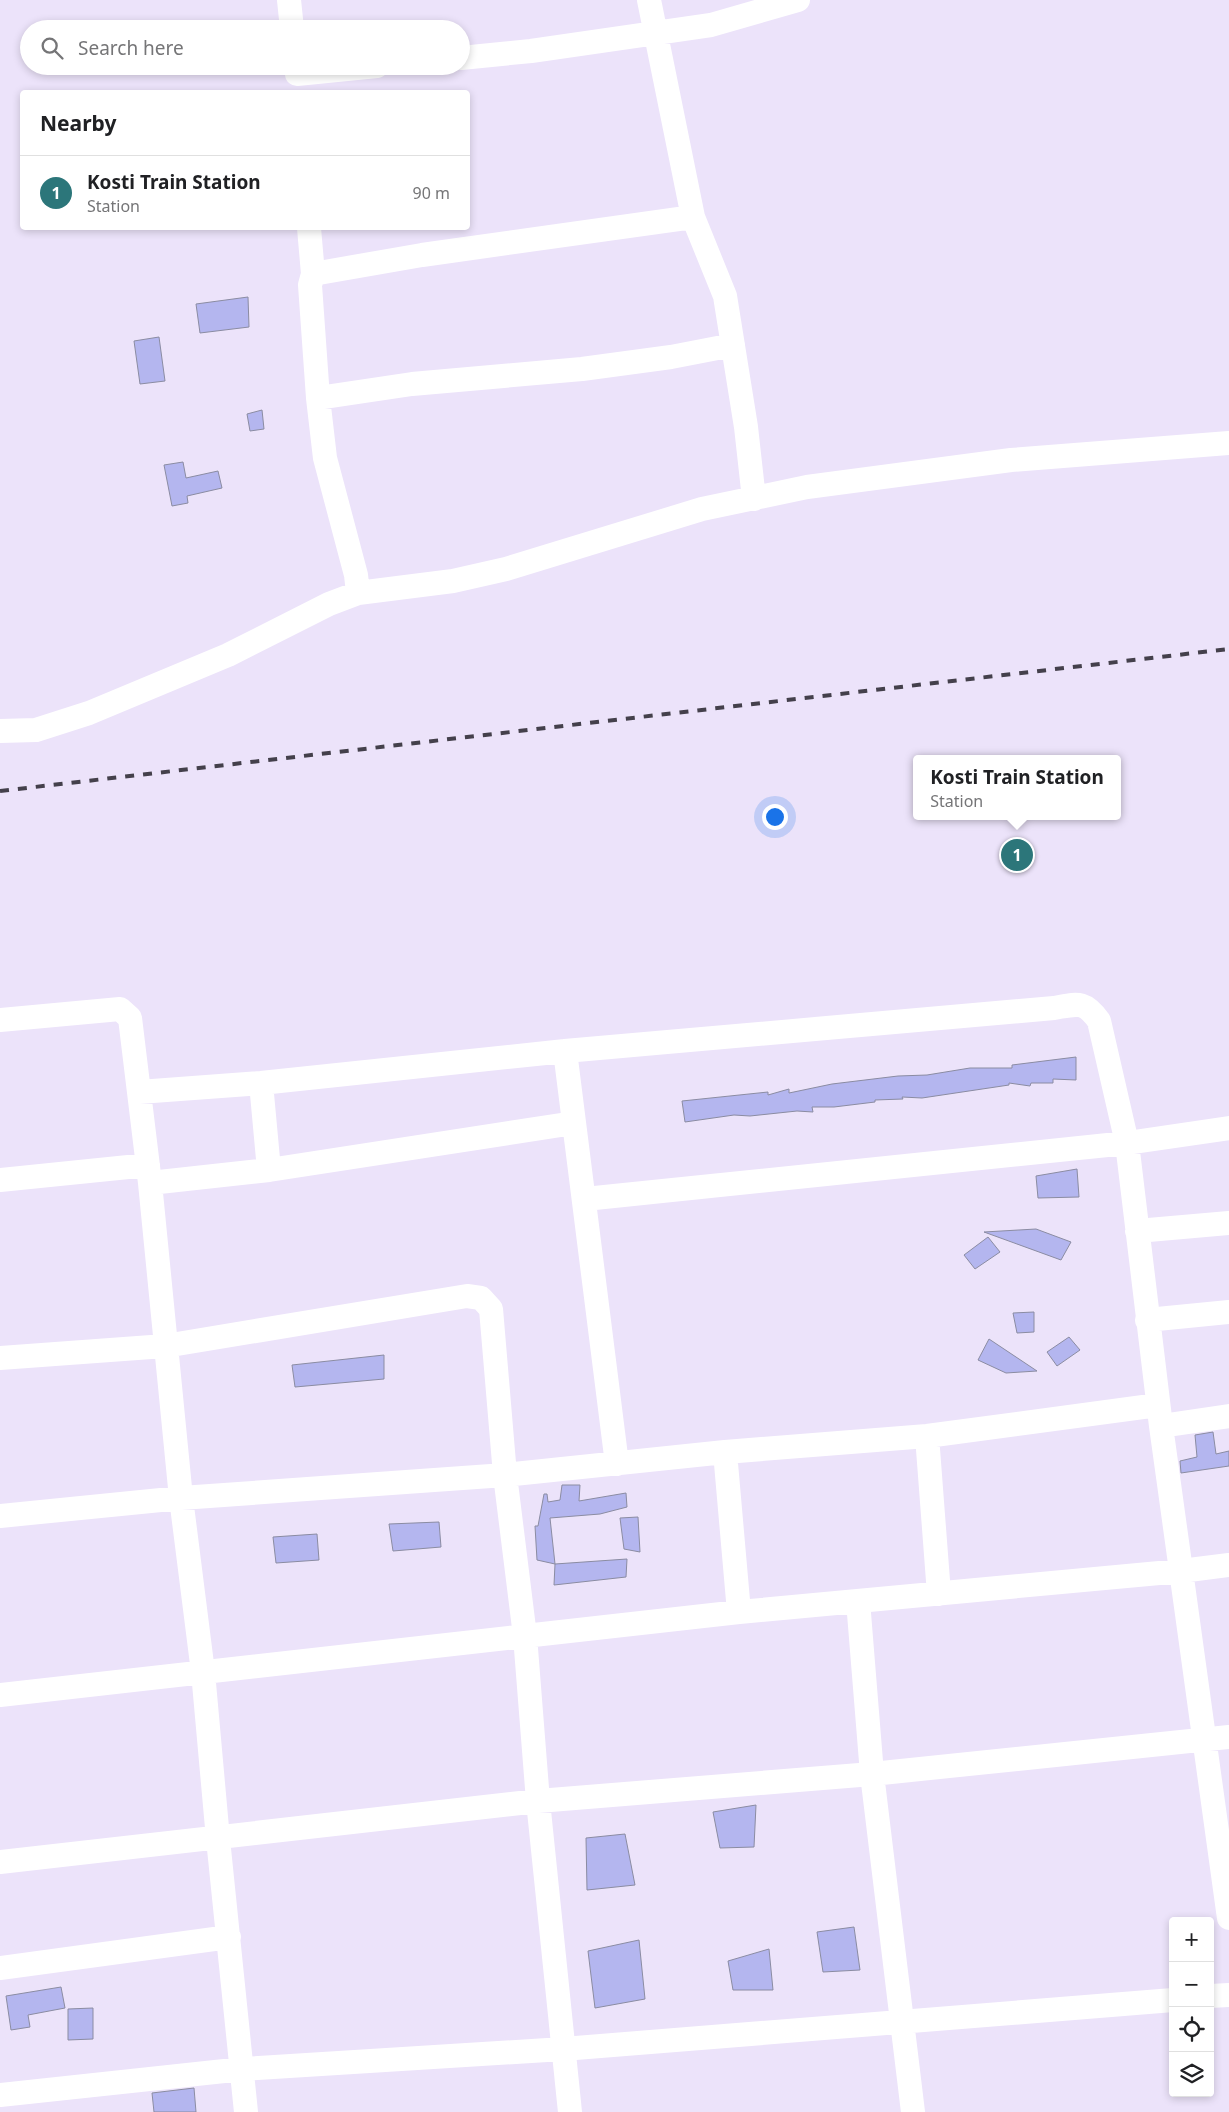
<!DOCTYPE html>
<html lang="en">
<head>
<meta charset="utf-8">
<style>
  :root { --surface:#fff; --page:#f2f2f2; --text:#202124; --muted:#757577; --line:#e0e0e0; --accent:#2c767a }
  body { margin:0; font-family:"Noto Sans",sans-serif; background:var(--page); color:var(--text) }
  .controls { position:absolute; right:15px; bottom:15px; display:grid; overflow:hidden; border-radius:5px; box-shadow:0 2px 8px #0003 }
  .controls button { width:45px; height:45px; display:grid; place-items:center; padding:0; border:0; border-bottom:1px solid var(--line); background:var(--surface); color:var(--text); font:25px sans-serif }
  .you { position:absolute; left:774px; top:816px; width:18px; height:18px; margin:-12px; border:4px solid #fff; border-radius:50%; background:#1a73e8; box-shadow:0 0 0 8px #1a73e833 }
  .badge { display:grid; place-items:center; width:32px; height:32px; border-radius:50%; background:var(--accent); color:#fff; font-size:16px; font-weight:700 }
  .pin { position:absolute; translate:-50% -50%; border:2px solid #fff; box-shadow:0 1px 5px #0006 }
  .popup { position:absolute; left:913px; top:755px; width:208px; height:65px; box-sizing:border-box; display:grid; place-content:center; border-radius:5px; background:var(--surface); filter:drop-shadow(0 1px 4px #0005); font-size:16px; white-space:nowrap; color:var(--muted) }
  .popup b { font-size:19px; color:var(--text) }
  .popup::after { content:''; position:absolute; left:50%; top:100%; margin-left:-10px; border:10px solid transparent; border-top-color:var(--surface) }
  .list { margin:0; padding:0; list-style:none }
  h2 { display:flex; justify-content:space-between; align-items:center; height:65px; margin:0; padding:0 20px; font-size:21px }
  h2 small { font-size:16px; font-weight:400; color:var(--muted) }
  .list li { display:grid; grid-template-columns:32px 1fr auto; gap:15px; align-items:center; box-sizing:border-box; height:75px; padding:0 20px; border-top:1px solid var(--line) }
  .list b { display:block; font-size:19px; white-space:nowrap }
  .list p { margin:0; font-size:16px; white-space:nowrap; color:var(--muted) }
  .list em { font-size:16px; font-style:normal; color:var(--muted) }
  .icon { flex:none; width:28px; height:28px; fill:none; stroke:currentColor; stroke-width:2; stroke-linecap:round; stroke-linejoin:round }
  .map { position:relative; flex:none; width:1229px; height:2112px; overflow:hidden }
  .search { position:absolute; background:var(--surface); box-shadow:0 2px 8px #0003; left:20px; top:20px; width:450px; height:55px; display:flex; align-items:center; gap:12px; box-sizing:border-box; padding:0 18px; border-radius:28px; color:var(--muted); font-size:19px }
  .panel { position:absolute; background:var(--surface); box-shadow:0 2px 8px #0003; left:20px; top:90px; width:450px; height:140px; border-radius:5px }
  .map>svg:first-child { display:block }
  .building { fill:#b4b6ef; stroke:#8b8ca2 }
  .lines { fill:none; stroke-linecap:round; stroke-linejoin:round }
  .minor { stroke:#fff; stroke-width:24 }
  .rail { stroke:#44404b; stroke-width:4; stroke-dasharray:9 9; stroke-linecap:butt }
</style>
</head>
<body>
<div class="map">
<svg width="1229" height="2112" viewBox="0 0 1229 2112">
  <rect width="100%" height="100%" fill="#ece3fa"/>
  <path class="building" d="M248,297L249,327L200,333L196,304Z
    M159,337L165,381L140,384L134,341Z
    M262,410L264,429L250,431L247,414Z
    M183,462L186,478L218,471L222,488L187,496L188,503L172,506L164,465Z
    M1076,1057V1080L1053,1079V1083H1031L1030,1086L1009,1083V1085L922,1098L902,1097L903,1099L875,1100V1102L834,1107H812L813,1112L797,1111L750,1116L734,1115L685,1122L682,1101L768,1092V1095L789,1089V1093L832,1084L898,1076L927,1075L970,1068H1012V1065Z
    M1077,1169L1079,1197L1038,1198L1036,1176Z
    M1036,1229L1071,1242L1061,1260L984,1232Z
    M988,1237L1000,1252L975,1269L964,1255Z
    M1034,1312V1332L1017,1333L1013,1313Z
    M1069,1337L1080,1350L1057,1366L1047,1352Z
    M989,1339L1037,1371L1006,1373L978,1360Z
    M384,1355V1379L295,1387L292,1365Z
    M1213,1432L1216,1454L1229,1451V1466L1181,1473L1180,1461L1197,1457L1195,1435Z
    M562,1485H580L579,1501L626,1493L627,1507L600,1514L550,1518L555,1564L537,1560L535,1526H538L544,1494H547L548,1502L560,1500Z
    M638,1517L640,1552L624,1549L620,1518Z
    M439,1522L441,1547L393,1551L389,1524Z
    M317,1534L319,1560L276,1563L273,1537Z
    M627,1559L626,1577L554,1585L555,1564Z
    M756,1805L754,1847L720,1848L713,1812Z
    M625,1834L635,1885L587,1890L586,1838Z
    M854,1927L860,1970L823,1972L817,1932Z
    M639,1940L645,1999L595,2008L588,1951Z
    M769,1949L773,1990H733L728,1961Z
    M61,1987L65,2008L28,2015L30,2027L11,2030L6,1996Z
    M93,2008V2039L68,2040V2009Z
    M194,2088L196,2112H154L152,2093Z"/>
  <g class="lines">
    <path class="minor" d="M289,0L292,29
      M649,0L693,217
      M461,58L531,51L711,25L798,0
      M297,74L377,66
      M309,228L313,274L310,285L318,398L325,458L356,575L358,593
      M313,274L422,255L693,217L725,296L746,427L754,499
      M318,398L412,384L582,369L671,357L733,345
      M0,731L36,730L89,713L228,655L329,604L358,593L453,581L506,569L702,509L807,487L1011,460L1229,443
      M0,1020L120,1009L130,1018L150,1183L181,1498L203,1672L218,1839L246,2112
      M565,1051L617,1464
      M261,1083L269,1170
      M139,1092L261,1083L565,1051L1054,1008C1077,1004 1084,1000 1099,1021L1127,1143L1161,1426L1229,1918
      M0,1180L148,1165
      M150,1183L269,1170L574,1123
      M585,1199L1127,1143L1229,1128
      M1137,1231L1229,1223
      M1147,1320L1229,1312
      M0,1358L165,1346L467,1296L481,1298L491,1309L505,1475L525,1636L538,1801L570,2112
      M1161,1426L1229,1416
      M927,1436L939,1594
      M725,1452L739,1612
      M0,1516L181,1498L505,1475L725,1452L927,1436L1158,1405
      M858,1601L872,1774L913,2112
      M0,1695L739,1612L1181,1571L1229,1565
      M0,1862L538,1801L872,1774L1229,1737
      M0,1968L229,1937
      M1210,1996L1229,1995
      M0,2095L243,2069L563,2049L1173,2000"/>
    <path class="rail" d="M0,791L1229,649"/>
  </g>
</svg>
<div class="controls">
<button>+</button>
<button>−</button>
<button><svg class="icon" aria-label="locate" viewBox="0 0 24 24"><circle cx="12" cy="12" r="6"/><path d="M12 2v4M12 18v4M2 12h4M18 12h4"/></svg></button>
<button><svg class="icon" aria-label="layers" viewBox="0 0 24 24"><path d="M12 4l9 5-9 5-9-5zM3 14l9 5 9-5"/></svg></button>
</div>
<div class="you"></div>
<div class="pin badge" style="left:1017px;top:855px">1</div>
<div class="popup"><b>Kosti Train Station</b>Station</div>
<div class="search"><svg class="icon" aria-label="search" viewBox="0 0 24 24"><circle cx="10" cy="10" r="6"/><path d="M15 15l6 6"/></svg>Search here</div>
<section class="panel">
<h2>Nearby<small></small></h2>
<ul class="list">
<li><span class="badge">1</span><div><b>Kosti Train Station</b><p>Station</p></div><em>90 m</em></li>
</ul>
</section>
</div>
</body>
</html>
